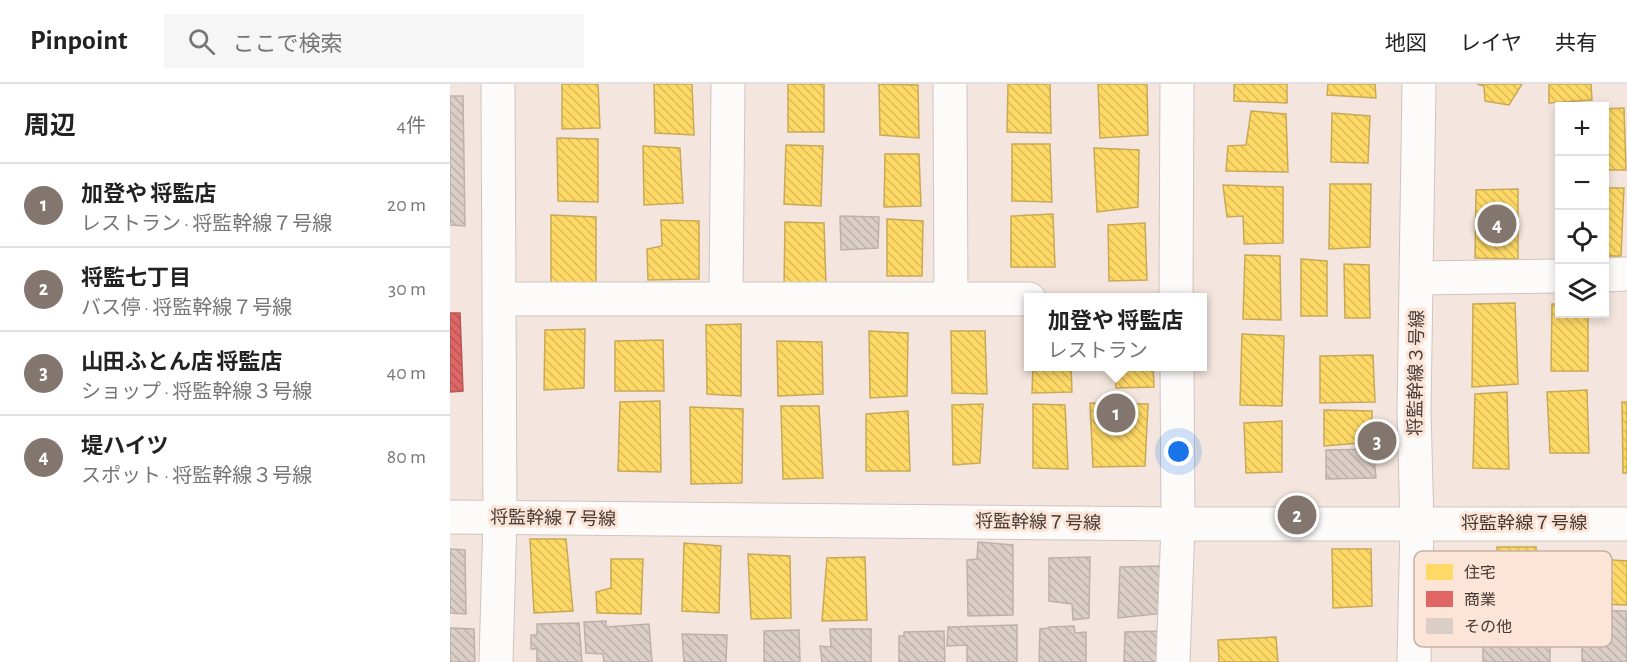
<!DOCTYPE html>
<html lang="ja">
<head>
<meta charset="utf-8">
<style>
  :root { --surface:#fff; --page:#f6f6f6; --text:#222; --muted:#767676; --line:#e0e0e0; --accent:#83766f }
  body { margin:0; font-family:"Alegreya Sans","Noto Sans JP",sans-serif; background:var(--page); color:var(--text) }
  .controls { position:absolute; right:18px; top:18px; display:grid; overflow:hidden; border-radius:0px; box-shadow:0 3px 9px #0003 }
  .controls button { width:54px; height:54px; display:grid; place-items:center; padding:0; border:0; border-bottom:2px solid var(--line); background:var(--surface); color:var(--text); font:30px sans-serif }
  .you { position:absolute; left:729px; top:368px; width:21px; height:21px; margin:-15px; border:4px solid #fff; border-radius:50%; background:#1a73e8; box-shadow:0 0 0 9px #1a73e833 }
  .badge { display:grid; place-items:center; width:39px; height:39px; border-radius:50%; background:var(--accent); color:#fff; font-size:20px; font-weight:700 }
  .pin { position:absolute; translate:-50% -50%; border:3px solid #fff; box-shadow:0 2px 6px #0006 }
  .popup { position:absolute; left:574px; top:209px; width:183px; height:78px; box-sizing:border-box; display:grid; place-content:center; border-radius:0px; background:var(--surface); filter:drop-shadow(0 2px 4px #0005); font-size:20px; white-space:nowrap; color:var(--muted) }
  .popup b { font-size:22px; color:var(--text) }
  .popup::after { content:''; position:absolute; left:50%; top:100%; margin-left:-12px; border:12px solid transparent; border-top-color:var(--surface) }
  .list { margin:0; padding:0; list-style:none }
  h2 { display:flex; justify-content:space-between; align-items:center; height:78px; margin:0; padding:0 24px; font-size:26px }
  h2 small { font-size:20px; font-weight:400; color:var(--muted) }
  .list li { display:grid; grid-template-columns:39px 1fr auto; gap:18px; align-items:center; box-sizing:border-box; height:84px; padding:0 24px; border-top:2px solid var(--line) }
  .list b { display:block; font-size:22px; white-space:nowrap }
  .list p { margin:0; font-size:20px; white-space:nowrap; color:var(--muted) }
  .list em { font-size:20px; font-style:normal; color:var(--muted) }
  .icon { flex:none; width:33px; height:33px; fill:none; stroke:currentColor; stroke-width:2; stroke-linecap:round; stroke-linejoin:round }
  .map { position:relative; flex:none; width:1177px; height:578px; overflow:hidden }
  header { display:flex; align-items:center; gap:36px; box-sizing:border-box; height:84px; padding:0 30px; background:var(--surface); border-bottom:2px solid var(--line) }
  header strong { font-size:28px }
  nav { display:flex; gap:33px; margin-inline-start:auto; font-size:21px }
  .search { width:420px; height:54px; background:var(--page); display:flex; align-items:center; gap:15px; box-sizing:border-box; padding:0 21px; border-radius:0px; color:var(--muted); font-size:22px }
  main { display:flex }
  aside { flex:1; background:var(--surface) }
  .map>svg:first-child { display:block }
  .homes { fill:url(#homes-back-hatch); stroke:#c8a957; stroke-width:1.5 }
  .shops { fill:url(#shops-back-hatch); stroke:#b25957; stroke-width:1.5 }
  .building { fill:url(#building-back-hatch); stroke:#bcb1ab; stroke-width:1.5 }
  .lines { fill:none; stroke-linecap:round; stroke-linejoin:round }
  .street-casing { stroke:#d0c4be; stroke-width:35 }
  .secondary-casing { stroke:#d0c4be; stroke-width:35 }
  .street { stroke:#fdfbfa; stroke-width:33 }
  .secondary { stroke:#fdfbfa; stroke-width:33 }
  .labels { text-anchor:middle; stroke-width:6; stroke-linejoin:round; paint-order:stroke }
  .street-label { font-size:18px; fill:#463a33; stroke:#fce4d6 }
  .key { fill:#fce4d6; stroke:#c5b1a5; stroke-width:1.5 }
  .key-label { font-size:16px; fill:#463a33 }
</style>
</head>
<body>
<header>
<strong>Pinpoint</strong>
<div class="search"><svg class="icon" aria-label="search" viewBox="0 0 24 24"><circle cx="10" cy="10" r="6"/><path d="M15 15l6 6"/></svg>ここで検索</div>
<nav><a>地図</a><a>レイヤ</a><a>共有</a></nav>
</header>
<main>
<aside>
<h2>周辺<small>4件</small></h2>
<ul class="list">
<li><span class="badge">1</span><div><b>加登や 将監店</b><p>レストラン · 将監幹線７号線</p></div><em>20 m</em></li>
<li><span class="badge">2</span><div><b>将監七丁目</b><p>バス停 · 将監幹線７号線</p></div><em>30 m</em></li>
<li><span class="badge">3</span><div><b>山田ふとん店 将監店</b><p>ショップ · 将監幹線３号線</p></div><em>40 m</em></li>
<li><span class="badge">4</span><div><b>堤ハイツ</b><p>スポット · 将監幹線３号線</p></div><em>80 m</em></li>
</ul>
</aside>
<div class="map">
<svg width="1177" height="578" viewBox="0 0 1177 578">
  <defs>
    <pattern id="homes-back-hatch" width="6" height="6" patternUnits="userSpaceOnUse" patternTransform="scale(1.5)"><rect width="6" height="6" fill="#ffd966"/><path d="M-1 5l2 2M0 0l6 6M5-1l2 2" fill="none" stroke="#dcbb59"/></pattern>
    <pattern id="shops-back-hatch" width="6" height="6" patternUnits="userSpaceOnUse" patternTransform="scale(1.5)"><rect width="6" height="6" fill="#e06666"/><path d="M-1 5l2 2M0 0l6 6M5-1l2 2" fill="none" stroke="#b75555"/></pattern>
    <pattern id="building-back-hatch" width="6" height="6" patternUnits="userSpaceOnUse" patternTransform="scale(1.5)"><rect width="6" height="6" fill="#dacec7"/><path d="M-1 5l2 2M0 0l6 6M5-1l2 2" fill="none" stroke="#bcb2ab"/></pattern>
  </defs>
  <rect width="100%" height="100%" fill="#f4e6de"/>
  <path class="homes" d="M112,0H148L150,44L112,45Z
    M204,0H242L244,51L205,49Z
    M338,0H374V48H338Z
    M429,0L468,1L469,54L430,51Z
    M558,0H600L601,49L557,48Z
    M648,0H697L698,51L650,54Z
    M784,0H837V19L784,17Z
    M878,0H925L926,14L877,11Z
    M1027,0H1072L1059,21L1035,17L1034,2Z
    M1099,0H1141L1142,16L1099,19Z
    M1174,24L1176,86H1154V25Z
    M801,27L836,30L838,88L776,87L778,62L796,61Z
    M882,29L920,32L918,79L881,78Z
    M107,54L148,55V118L108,117Z
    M562,60H600L602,118L562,117Z
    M336,61L373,62L371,122L334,120Z
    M193,62L230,64L233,119L194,121Z
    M644,64L689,66L688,123L647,128Z
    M435,70H469L471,122L434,123Z
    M880,100H921L920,163L879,165Z
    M773,101L833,103V159L794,160L793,132L777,133Z
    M1154,104H1174L1171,172H1154Z
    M1068,105V175L1025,174L1026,106Z
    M603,130L605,183H561V132Z
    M101,131L146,133V199H101Z
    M437,135L473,137L472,192H437Z
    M211,136L249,137V195L198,196L197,165L212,162Z
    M335,138L374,139L376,201L334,202Z
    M695,139L697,196L659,197L658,141Z
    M795,171L830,172L831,236L793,235Z
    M851,175L877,177V232H851Z
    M894,180L919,181L920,234H895Z
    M1065,219L1068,300L1022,303L1023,220Z
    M1102,220H1110V230H1138V287H1101Z
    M291,240V312L257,310L256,241Z
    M135,245L134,304L94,306L95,246Z
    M419,247L458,249L457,312L420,314Z
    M501,247H535L537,310L502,309Z
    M792,250L834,252L832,322L790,321Z
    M213,256L214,307H165V257Z
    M327,257L372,258L373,310L328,312Z
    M923,271L925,318L870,319V272Z
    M583,282H621L622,308L582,309Z
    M665,282H703L704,303L666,304Z
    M1137,306L1139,369H1100L1097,308Z
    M1057,308L1059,385L1023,384L1025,310Z
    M210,317L211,388L168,387L170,318Z
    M1172,318H1177V389H1173Z
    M640,319L698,320L695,382L643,383Z
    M533,320L530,379L503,381L502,321Z
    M583,320L615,321L618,385L583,384Z
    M331,322H369L373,394L333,395Z
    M240,323L293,325L292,399L241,400Z
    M874,326L922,327V358L874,362Z
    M458,327L460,387H416V330Z
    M832,337V388L796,389L794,339Z
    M80,455H116L123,527L84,529Z
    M234,459L271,462L269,529L232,527Z
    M1047,463H1086L1089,525L1048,527Z
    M882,465H921L922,522L883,524Z
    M298,470L340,472L341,534L301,535Z
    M415,473L417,536L372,537L377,474Z
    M161,475H193L191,530L147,529L146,508L161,504Z
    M1149,475L1177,477V521L1150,520Z
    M826,553L828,578H769L768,556Z"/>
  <path class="shops" d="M0,229H10L13,307L0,308Z"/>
  <path class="building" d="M0,12H13L15,142L0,141Z
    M390,132L429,133L428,164L391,166Z
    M923,365L926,394L876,395V366Z
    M528,458L563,461V531L518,532L517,476L527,475Z
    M0,465L15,466L16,530L0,529Z
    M640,473L639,534L623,536L622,520L599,517V474Z
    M711,482L714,529L668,534L670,483Z
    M1132,526L1176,527L1177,578H1132Z
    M1062,533H1100V578H1033V552H1039L1038,543L1061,542Z
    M156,537V543L199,540L202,578H154L153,570L136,569L134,538Z
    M129,539L132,578H87V565H81V551H87V540Z
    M567,541V578H517V561L497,562L498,543Z
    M624,542L625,549L636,548V578H589L590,545L599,544V543Z
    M0,544L24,545L25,578H0Z
    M380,545H421V578H372L370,562L381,563Z
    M349,546L350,578H314V547Z
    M494,547L495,578H449V552H454V548Z
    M710,547L709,578H674L675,548Z
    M232,550L277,551L276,578H234Z"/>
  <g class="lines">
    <g class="street-casing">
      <path id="street" d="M500,0L501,214
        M1154,191L1177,190
        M967,194L1110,192
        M726,214L727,0
        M49,215H579
        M276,215L278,0
        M46,578L50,433L48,0
        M723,578L728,440L727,282"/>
    </g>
    <g class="secondary-casing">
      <path id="secondary" d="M0,433L728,440H1177
        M964,578L967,439L964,328L969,0"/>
    </g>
    <use href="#street" class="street"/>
    <use href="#secondary" class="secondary"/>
  </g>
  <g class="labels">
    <g class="street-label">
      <text transform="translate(966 289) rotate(-89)" y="6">将監幹線３号線</text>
      <text transform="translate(103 434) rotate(1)" y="6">将監幹線７号線</text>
      <text transform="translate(588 438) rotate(1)" y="6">将監幹線７号線</text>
      <text x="1074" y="445">将監幹線７号線</text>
    </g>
  </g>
  <rect x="964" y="467" width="198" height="96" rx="9" class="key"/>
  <rect x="976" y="480" width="27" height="16" fill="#ffd966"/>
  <rect x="976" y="507" width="27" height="16" fill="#e06666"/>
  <rect x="976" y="534" width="27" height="16" fill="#dacec7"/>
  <g class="key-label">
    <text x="1014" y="494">住宅</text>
    <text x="1014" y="521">商業</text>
    <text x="1014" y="548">その他</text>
  </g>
</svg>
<div class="controls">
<button>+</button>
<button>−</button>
<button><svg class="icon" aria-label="locate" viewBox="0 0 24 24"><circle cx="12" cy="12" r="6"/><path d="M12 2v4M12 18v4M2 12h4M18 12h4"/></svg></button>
<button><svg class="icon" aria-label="layers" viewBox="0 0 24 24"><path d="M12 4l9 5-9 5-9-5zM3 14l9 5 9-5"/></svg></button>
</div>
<div class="you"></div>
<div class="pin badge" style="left:666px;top:329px">1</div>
<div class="popup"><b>加登や 将監店</b>レストラン</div>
<div class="pin badge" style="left:847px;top:431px">2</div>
<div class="pin badge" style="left:927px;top:357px">3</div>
<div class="pin badge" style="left:1047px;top:140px">4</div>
</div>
</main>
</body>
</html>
